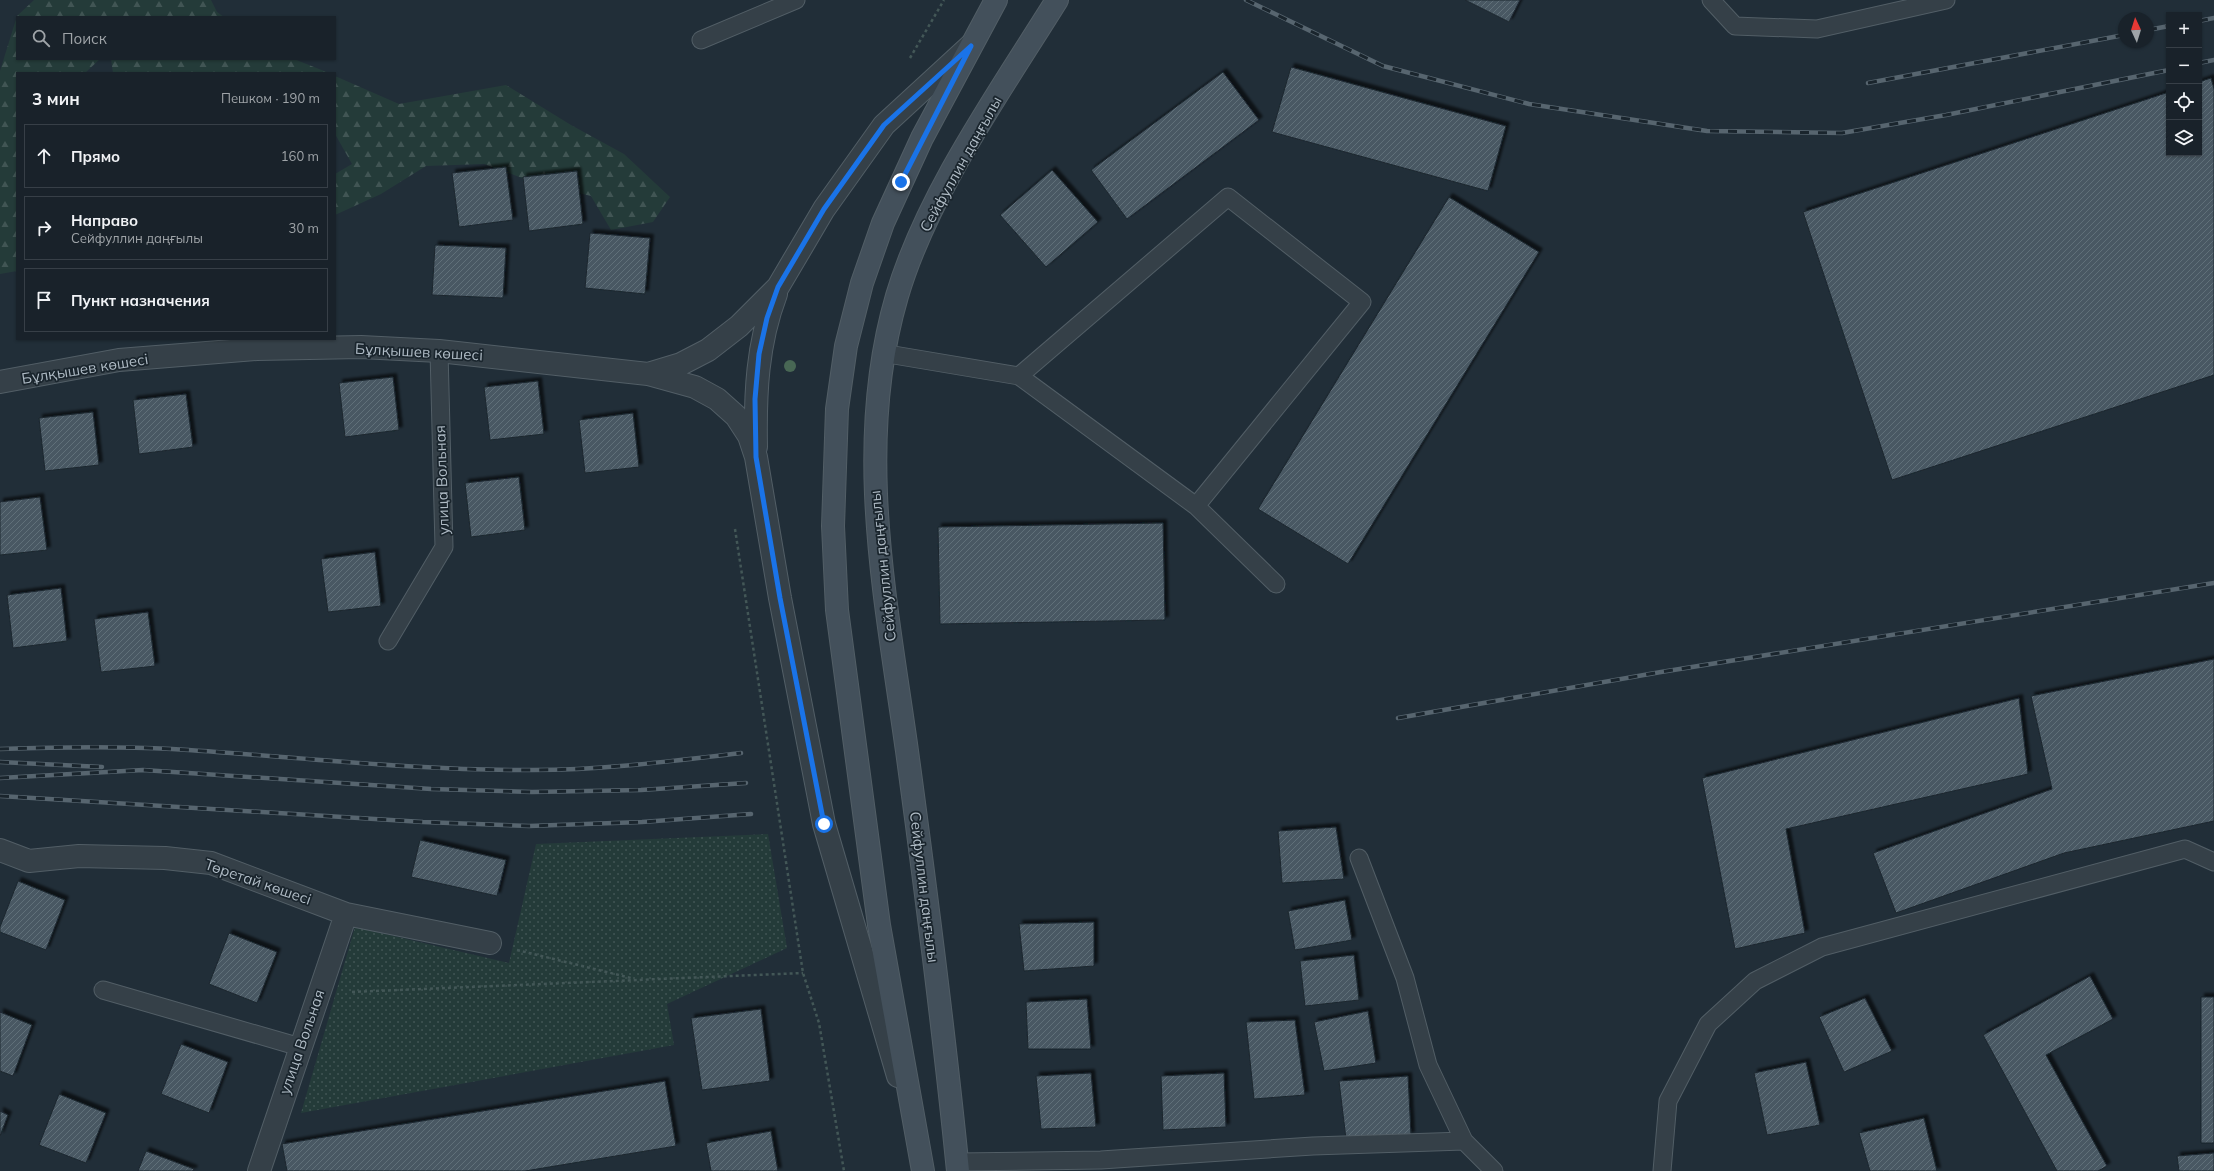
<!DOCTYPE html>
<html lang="ru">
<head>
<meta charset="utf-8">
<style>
  :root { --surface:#19222a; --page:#262f36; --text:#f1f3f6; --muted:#9fa4a8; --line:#373f47 }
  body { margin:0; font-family:Mulish,sans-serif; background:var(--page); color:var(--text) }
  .controls { position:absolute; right:12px; top:12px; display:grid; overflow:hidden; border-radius:0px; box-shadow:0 1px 3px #0004 }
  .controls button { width:36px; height:36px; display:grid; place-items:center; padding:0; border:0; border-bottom:1px solid var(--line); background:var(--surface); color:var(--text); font:20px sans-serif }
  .compass { position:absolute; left:2118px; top:12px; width:36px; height:36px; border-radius:50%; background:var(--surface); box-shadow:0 1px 3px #0004; rotate:356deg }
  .stop { position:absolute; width:12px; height:12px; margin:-9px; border:3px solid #1a73e8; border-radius:50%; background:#fff }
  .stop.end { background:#1a73e8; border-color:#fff; box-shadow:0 1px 4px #0008 }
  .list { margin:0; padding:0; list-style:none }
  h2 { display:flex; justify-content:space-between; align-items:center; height:52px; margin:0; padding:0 16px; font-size:17px }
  h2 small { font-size:13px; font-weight:400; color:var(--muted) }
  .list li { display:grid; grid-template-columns:26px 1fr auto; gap:12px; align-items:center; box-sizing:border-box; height:64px; margin:0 8px 8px; padding:0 8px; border:1px solid var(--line); border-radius:0px }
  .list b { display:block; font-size:15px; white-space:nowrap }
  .list p { margin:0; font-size:13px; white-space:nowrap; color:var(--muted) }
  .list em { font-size:13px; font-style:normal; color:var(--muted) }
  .icon { flex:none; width:22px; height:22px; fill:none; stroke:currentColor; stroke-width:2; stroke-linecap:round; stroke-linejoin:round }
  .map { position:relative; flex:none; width:2214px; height:1171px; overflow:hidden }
  .search { position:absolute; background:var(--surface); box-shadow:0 1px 3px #0004; left:16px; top:16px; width:320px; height:44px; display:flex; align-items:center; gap:10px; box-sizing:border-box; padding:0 14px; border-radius:0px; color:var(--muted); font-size:15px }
  .panel { position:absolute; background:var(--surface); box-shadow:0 1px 3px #0004; left:16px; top:72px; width:320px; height:268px; border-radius:0px }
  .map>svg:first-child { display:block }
  .grass { fill:url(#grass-dots) }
  .forest { fill:url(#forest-firs) }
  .building { fill:url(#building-hatch); stroke:#1c272f; filter:url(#shadow) }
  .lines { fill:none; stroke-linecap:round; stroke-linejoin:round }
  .service-casing { stroke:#525e66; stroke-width:19 }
  .minor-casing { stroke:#525e66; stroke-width:24 }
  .tertiary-casing { stroke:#525e66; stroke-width:24 }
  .secondary-casing { stroke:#525e66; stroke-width:24 }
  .path { stroke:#435757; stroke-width:2.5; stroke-dasharray:3 3; stroke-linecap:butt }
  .service { stroke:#354048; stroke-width:17 }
  .minor { stroke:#354048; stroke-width:22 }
  .tertiary { stroke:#354048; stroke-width:22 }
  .secondary { stroke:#43505b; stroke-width:22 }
  .rail-casing { stroke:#57656f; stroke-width:4.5 }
  .rail { stroke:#1a252d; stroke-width:3; stroke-dasharray:9; stroke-linecap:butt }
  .tree { fill:#486754 }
  .route { stroke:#1a73e8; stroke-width:5 }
  .labels { text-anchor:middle; stroke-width:3.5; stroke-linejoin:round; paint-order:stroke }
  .street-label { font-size:15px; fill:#afbbc5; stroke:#1a252d }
</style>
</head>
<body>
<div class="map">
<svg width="2214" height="1171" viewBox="0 0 2214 1171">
  <defs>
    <pattern id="grass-dots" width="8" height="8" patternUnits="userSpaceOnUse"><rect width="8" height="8" fill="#243b39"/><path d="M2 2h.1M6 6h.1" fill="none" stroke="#415554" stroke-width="1.8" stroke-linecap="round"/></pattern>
    <pattern id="forest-firs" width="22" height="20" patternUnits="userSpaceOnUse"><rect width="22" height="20" fill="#243b39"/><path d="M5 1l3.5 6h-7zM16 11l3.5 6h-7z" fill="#415554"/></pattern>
    <pattern id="building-hatch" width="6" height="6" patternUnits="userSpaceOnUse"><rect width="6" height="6" fill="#495964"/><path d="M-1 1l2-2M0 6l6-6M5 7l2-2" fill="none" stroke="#616f79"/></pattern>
    <filter id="shadow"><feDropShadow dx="3.5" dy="-3.5" stdDeviation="1" flood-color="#0009"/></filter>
  </defs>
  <rect width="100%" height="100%" fill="#212e38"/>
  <path class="grass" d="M768,834L787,948L667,1004L674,1045L301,1113L355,927L509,963L536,844Z"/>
  <path class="forest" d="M34,0H211L217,12L224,17H17V59H100L85,73H17V271L0,274V71L17,16Z
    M111,59H294L329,73H113Z
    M335,76L399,104L506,85L571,125L624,154L670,197L653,222L611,230L591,196L530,181L484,164L426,166L381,194L335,215V174L352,164L335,134Z"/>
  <path class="building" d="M1465,0H1520L1509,22Z
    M1291,67L1506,126L1488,191L1272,132Z
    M1223,72L1259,120L1127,219L1091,170Z
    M2211,78L2214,89V375L1892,480L1803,212L2169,92V153H2199V82Z
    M506,167L513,220L459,227L452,173Z
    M1052,170L1098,222L1046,267L1000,215Z
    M577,171L583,224L529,231L523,177Z
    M1449,197L1539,252L1348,564L1258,509Z
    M590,233L650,238L645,294L585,288Z
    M435,245L506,248L503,298L432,295Z
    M393,377L399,430L345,437L339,383Z
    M538,381L544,434L490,440L484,387Z
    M186,394L193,447L139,454L133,400Z
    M93,412L99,465L45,471L39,418Z
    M633,413L639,467L585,473L579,420Z
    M519,477L525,530L471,537L465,483Z
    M40,497L47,550L0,555V502Z
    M1163,523L1165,620L940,624L938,527Z
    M375,552L381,606L328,612L321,559Z
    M61,588L67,641L13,648L7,595Z
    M148,612L155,666L101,672L94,619Z
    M2214,659V821L2064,853L1896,913L1873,853L2052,789L2031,696Z
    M2019,698L2028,774L1786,829L1805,933L1735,949L1702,778Z
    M1336,827L1344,879L1282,883L1278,831Z
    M420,840L506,860L497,896L411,877Z
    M18,881L65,900L46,950L0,932V927Z
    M1345,900L1352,940L1295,950L1288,911Z
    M1094,922V966L1024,971L1019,924Z
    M229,933L277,952L257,1003L209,984Z
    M1354,955L1359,1000L1305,1006L1300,961Z
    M2090,976L2113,1019L2046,1055L2107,1166L2098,1171H2057L1983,1035Z
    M2201,997H2214V1143H2201Z
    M1865,998L1892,1051L1844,1072L1819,1017Z
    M1087,999L1091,1049H1028L1026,1002Z
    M761,1009L770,1081L702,1090L691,1018Z
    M1368,1011L1376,1063L1324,1071L1314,1022Z
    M0,1012L32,1025L13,1076L0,1071Z
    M1295,1020L1305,1095L1254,1099L1246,1022Z
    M181,1044L228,1062L209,1113L161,1094Z
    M1806,1062L1820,1125L1767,1135L1754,1073Z
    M1091,1073L1096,1127L1041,1129L1036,1076Z
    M1224,1073L1226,1127L1163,1130L1161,1076Z
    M1408,1076L1411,1135L1346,1139L1339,1081Z
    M665,1081L676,1146L525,1171H287L282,1144Z
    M59,1094L106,1113L86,1163L39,1145Z
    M0,1111L8,1115L0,1136Z
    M1924,1118L1937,1171H1870L1859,1133Z
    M771,1131L778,1171H711L706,1143Z
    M146,1151L194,1169L193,1171H138Z
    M2214,1153V1171H2179L2177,1156Z"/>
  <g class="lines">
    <g class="service-casing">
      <path id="service" d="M1711,0L1735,26L1817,29L1946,0
        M701,40L796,0
        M882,353L1019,376L1196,506
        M1019,376L1228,197L1362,302L1196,506L1276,584
        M388,641L444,547L439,351
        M1359,858L1405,978L1428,1065L1464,1141L1494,1171
        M103,990L300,1047
        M957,1162L1101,1160L1313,1146L1464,1141
        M1662,1171L1668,1101L1708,1024L1755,981L1822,947L2185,849L2214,862"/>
    </g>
    <g class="minor-casing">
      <path id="minor" d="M0,850L29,861L79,856L165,858L211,863L346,914L490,943
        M259,1171L346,914"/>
    </g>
    <g class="tertiary-casing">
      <path id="tertiary" d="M648,374L681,364L708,350L739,326L778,287L824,209L884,125L970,46
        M0,382L119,360L257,349L361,347L439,351L648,374L695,387L717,399L736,416L749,436L756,457L780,598L824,824L898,1076
        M756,447C755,394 757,344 776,294"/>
    </g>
    <g class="secondary-casing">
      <path id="secondary" d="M923,1171L879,925L837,610L833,526L837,409L846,346L862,283L883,223L922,138L996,0
        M958,1171C944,1031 926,891 907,751C886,600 853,446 897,296C927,194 1001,90 1057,0"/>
    </g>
    <path class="path" d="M910,58L944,0
      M735,529L803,973L819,1023L844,1171
      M517,950L631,978
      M352,992L803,973"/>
    <use href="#service" class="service"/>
    <use href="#minor" class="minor"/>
    <use href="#tertiary" class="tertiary"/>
    <use href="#secondary" class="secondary"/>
    <g class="rail-casing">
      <path id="rail" d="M1246,0L1383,66L1529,104L1707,131L1842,133L1946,115L2169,70
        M2199,21L2214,18
        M2148,30L2169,26
        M2199,63L2214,60
        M1868,83L2124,35
        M1398,718L1661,672L2214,583
        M0,749C57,747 115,746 172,749C292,756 413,771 533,770C603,770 672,761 741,753
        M0,762L102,767
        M0,778L143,770L431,789L532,792L641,790L746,783
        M0,796L423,822L529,826L642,822L751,814"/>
    </g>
    <use href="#rail" class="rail"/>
  </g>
  <circle class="tree" cx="790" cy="366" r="6"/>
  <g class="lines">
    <path class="route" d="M824,824L780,598L756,457L755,399L759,354L767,318L778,287L824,209L884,125L971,46L901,182"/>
  </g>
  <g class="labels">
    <g class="street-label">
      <text transform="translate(961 164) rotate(-61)" y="5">Сейфуллин даңғылы</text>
      <text transform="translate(419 352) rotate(3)" y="5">Бұлқышев көшесі</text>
      <text transform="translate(85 369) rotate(-9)" y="5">Бұлқышев көшесі</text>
      <text transform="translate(442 480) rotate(-92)" y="5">улица Вольная</text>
      <text transform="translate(883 566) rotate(-96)" y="5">Сейфуллин даңғылы</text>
      <text transform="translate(258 882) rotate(19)" y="5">Төретай көшесі</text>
      <text transform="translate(924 887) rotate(83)" y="5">Сейфуллин даңғылы</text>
      <text transform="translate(302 1042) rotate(-71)" y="5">улица Вольная</text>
    </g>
  </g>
</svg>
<div class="controls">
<button>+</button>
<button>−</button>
<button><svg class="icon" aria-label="locate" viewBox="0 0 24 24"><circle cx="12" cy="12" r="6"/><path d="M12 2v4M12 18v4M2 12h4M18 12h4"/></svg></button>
<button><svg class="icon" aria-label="layers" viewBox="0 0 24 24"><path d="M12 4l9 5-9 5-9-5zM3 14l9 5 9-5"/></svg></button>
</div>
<svg class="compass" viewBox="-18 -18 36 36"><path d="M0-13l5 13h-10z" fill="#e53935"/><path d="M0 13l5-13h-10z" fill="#9fa4a8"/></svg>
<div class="stop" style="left:824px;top:824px"></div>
<div class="stop end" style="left:901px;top:182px"></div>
<div class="search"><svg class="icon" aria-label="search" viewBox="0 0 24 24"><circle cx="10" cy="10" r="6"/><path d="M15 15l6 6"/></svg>Поиск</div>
<section class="panel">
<h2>3 мин<small>Пешком · 190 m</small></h2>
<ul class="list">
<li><svg class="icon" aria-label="ahead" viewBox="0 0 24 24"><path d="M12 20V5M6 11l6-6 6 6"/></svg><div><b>Прямо</b></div><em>160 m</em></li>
<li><svg class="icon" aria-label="right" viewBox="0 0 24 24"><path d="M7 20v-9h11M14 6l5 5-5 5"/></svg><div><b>Направо</b><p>Сейфуллин даңғылы</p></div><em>30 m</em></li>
<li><svg class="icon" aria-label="arrive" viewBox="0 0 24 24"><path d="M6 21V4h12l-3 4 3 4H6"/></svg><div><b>Пункт назначения</b></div></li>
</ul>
</section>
</div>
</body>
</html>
